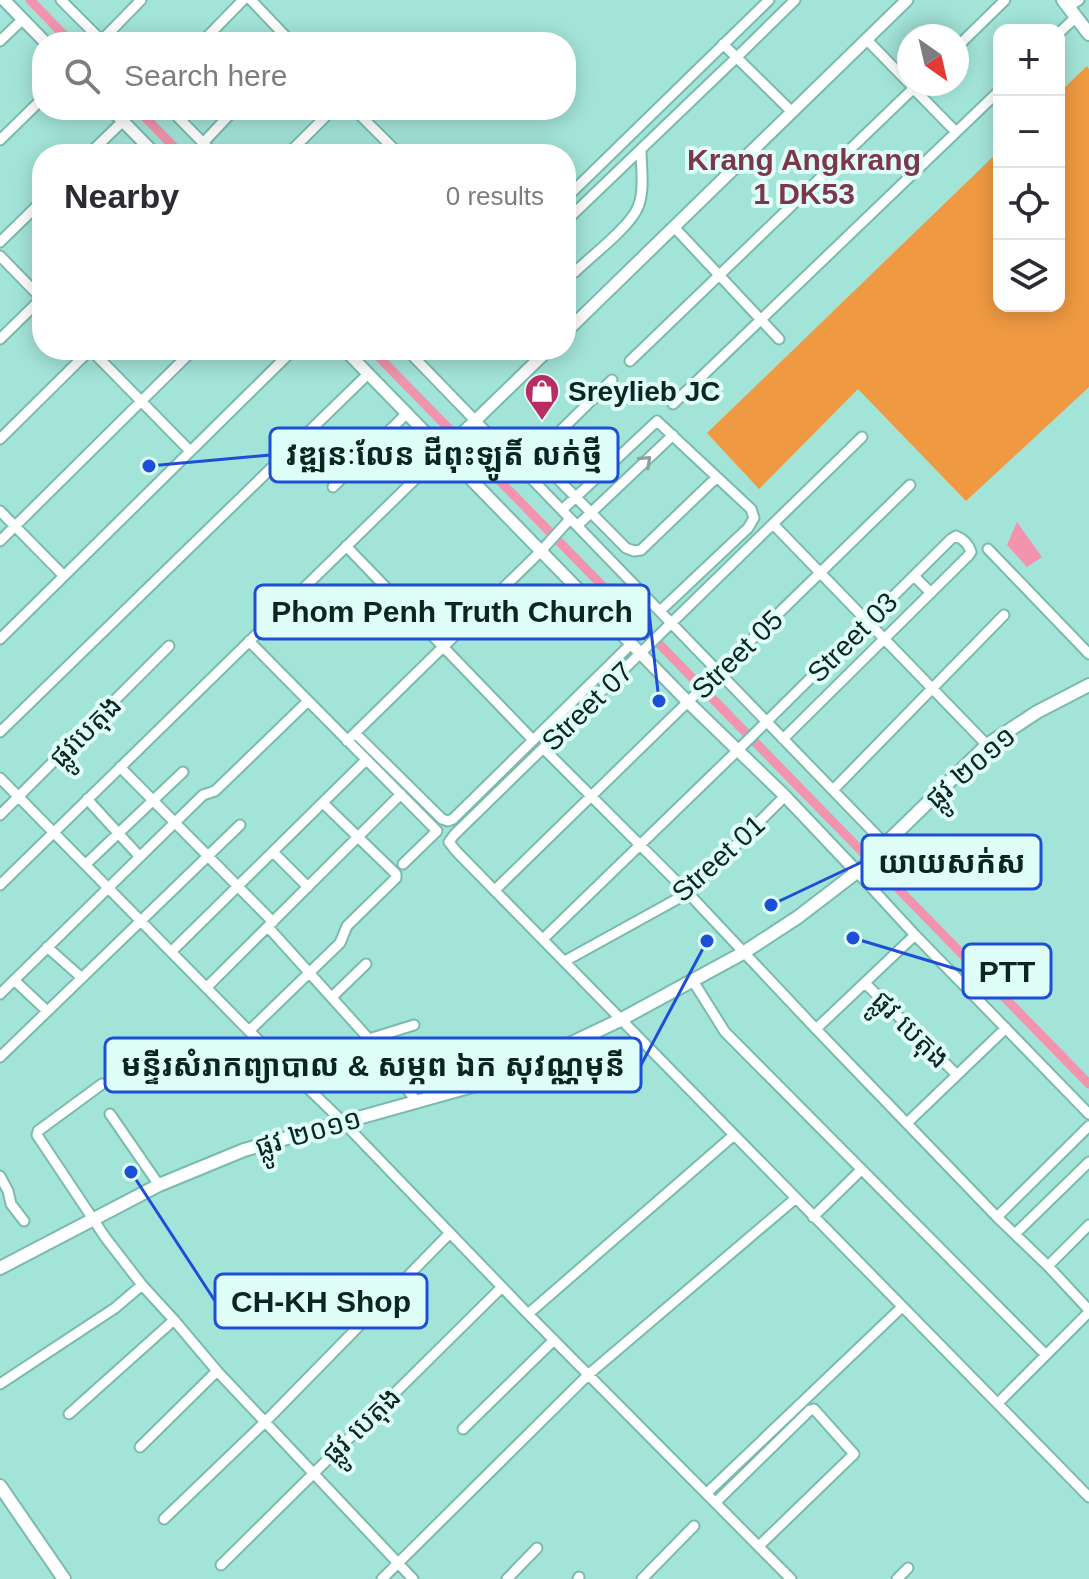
<!DOCTYPE html>
<html lang="en">
<head>
<meta charset="utf-8">
<style>
  :root { --surface:#fff; --page:#f2f2f3; --text:#2b2b33; --muted:#7c7c81; --line:#e1e1e2 }
  body { margin:0; font-family:Arial,"Noto Sans Khmer",sans-serif; background:var(--page); color:var(--text) }
  .controls { position:absolute; right:24px; top:24px; display:grid; overflow:hidden; border-radius:16px; box-shadow:0 4px 20px #0003 }
  .controls button { width:72px; height:72px; display:grid; place-items:center; padding:0; border:0; border-bottom:2px solid var(--line); background:var(--surface); color:var(--text); font:40px sans-serif }
  .compass { position:absolute; left:897px; top:24px; width:72px; height:72px; border-radius:50%; background:var(--surface); box-shadow:0 4px 20px #0003; rotate:146deg }
  .list { margin:0; padding:0; list-style:none }
  h2 { display:flex; justify-content:space-between; align-items:center; height:104px; margin:0; padding:0 32px; font-size:34px }
  h2 small { font-size:26px; font-weight:400; color:var(--muted) }
  .icon { flex:none; width:44px; height:44px; fill:none; stroke:currentColor; stroke-width:2; stroke-linecap:round; stroke-linejoin:round }
  .map { position:relative; flex:none; width:1089px; height:1579px; overflow:hidden }
  .search { position:absolute; background:var(--surface); box-shadow:0 4px 20px #0003; left:32px; top:32px; width:544px; height:88px; display:flex; align-items:center; gap:20px; box-sizing:border-box; padding:0 28px; border-radius:32px; color:var(--muted); font-size:30px }
  .panel { position:absolute; background:var(--surface); box-shadow:0 4px 20px #0003; left:32px; top:144px; width:544px; height:216px; border-radius:32px }
  .map>svg:first-child { display:block }
  .green { fill:#ef9942 }
  .water { fill:#f393ad }
  .lines { fill:none; stroke-linecap:round; stroke-linejoin:round }
  .canal { stroke:#f393ad; stroke-width:9 }
  .minor-casing { stroke:#7abaaf; stroke-width:13 }
  .tertiary-casing { stroke:#7abaaf; stroke-width:15 }
  .secondary-casing { stroke:#7abaaf; stroke-width:16 }
  .minor { stroke:#fff; stroke-width:9 }
  .tertiary { stroke:#fff; stroke-width:11 }
  .secondary { stroke:#fff; stroke-width:12 }
  .oneway { stroke:#919d9c }
  .labels { text-anchor:middle; stroke-width:8; stroke-linejoin:round; paint-order:stroke }
  .poi-label { font-size:28px; font-weight:bold; fill:#0a2522; stroke:#dffef8; text-anchor:start }
  .street-label { font-size:28px; fill:#0a2522; stroke:#dffef8 }
  .neighbourhood-label { font-size:30px; font-weight:bold; fill:#7d374d; stroke:#dffef8 }
  .leader { fill:none; stroke:#1d4ed8; stroke-width:3 }
  .callout-dot { fill:#1d4ed8; stroke:#dffef8; stroke-width:3 }
  .callout { fill:#dffef8; stroke:#1d4ed8; stroke-width:3 }
  .callout-label { font-size:30px; text-anchor:middle; font-weight:bold; fill:#0a2522 }
</style>
</head>
<body>
<div class="map">
<svg width="1089" height="1579" viewBox="0 0 1089 1579">
  <rect width="100%" height="100%" fill="#a3e4d9"/>
  <path class="green" d="M1087,66L1089,69V387L966,501L858,389L759,489L707,433L999,151V306H1059V93Z"/>
  <path class="water" d="M1017,522L1042,557L1027,567L1007,545Z"/>
  <g class="lines">
    <path class="canal" d="M30,0L71,42
      M138,110L181,154
      M372,350L1089,1084"/>
    <g class="minor-casing">
      <path id="minor" d="M61,0L103,42
        M251,0L291,42
        M1068,7L1079,0
        M1059,33L1076,17
        M866,39L909,83
        M0,41L23,19
        M100,42L141,0
        M202,42L243,0
        M723,44L792,112
        M957,47L1005,0
        M911,86L956,132
        M171,110L214,154
        M355,110L399,154
        M0,140L42,99
        M203,143L234,110
        M89,154L123,121
        M288,154L332,110
        M566,198L769,0
        M566,221L737,57L795,0
        M674,227L779,339
        M0,242L42,201
        M0,256L42,299
        M575,272C591,256 630,227 638,207C645,190 641,168 641,149
        M0,339L42,298
        M91,350L190,451
        M407,350L885,844
        M630,361L918,84
        M612,380L542,449L539,455L540,461L626,548L634,551L641,550L716,478
        M673,404L999,91
        M862,437L454,835L449,842L456,851L1089,1497
        M0,439L90,350
        M333,487L407,413
        M562,510L657,421L751,509L754,518L748,528L660,611
        M0,511L64,576
        M773,524L987,745
        M577,526L673,435
        M0,541L193,350
        M346,546L533,740
        M988,549L1089,654
        M914,576L931,593
        M0,639L293,350
        M249,641L437,831L403,864
        M0,732L368,374
        M355,733L442,819L448,821L453,819L631,644
        M347,741L541,551L570,519
        M544,749L688,893L816,1029L997,1217L1048,1266L1089,1310
        M120,767L273,922
        M0,778L249,1031L343,1122L528,1314L791,1579
        M833,790L1004,615
        M87,799L140,857
        M0,815L169,646
        M273,852L308,887
        M86,864L183,772
        M857,872L915,935L1089,1114
        M0,885L444,451
        M495,890L910,485
        M268,927L369,1039L417,1102
        M543,939L738,750L951,539L956,536C963,539 969,545 971,552L968,556L783,739
        M47,947L82,978
        M172,951L366,760
        M565,961L688,893L785,796
        M14,980L47,1011
        M693,981L725,1032L1046,1355
        M865,983L957,1075
        M207,987L401,794
        M0,994L203,795L215,791L308,701
        M332,997L366,964
        M816,1029L915,935
        M249,1031L340,943L347,926L396,878V874L323,803
        M369,1039L414,1025
        M0,1057L240,825
        M102,1084L38,1131L37,1135L105,1237L142,1285L174,1320L217,1371L413,1579
        M110,1114L159,1185
        M907,1123L1006,1028
        M0,1176L8,1191L11,1204L24,1221
        M813,1217L861,1170
        M997,1217L1089,1126
        M1015,1234L1089,1162
        M1048,1266L1089,1225
        M528,1314L734,1135
        M0,1384L115,1308L142,1285
        M998,1403L1089,1312
        M69,1414L174,1320
        M463,1429L554,1340
        M140,1447L217,1371
        M707,1493L902,1307
        M716,1502L810,1410L814,1409L854,1454L759,1546
        M164,1519L265,1422L450,1233
        M221,1565L502,1287
        M382,1579L589,1374L796,1198
        M507,1579L537,1548
        M578,1579L579,1577
        M642,1579L694,1526
        M897,1579L908,1568"/>
    </g>
    <g class="tertiary-casing">
      <path id="tertiary" d="M4,0L45,42
        M112,110L155,154
        M566,332L907,0
        M345,350L688,702L785,796L857,872
        M444,451L548,350
        M862,868L881,848"/>
    </g>
    <g class="secondary-casing">
      <path id="secondary" d="M1063,0L1089,34
        M881,848L987,745L1037,712L1089,685
        M0,1268L159,1185L244,1150L476,1085L534,1061L620,1020L743,953L798,917L862,868
        M0,1486L64,1579"/>
    </g>
    <use href="#minor" class="minor"/>
    <use href="#tertiary" class="tertiary"/>
    <use href="#secondary" class="secondary"/>
  </g>
  <defs><path id="oneway-chevron" d="M-2-3.5L2.5 0L-2 3.5" fill="none" stroke-width="1.6" stroke-linecap="round" stroke-linejoin="round" transform="scale(2)"/></defs>
  <use class="oneway" href="#oneway-chevron" transform="translate(646 461) rotate(-43)"/>
  <defs>
    <g id="shop-pin" transform="scale(1.8)"><path d="M0 17L-7.5 6A9.5 9.5 0 1 1 7.5 6Z" fill="#b92d63" stroke="#dffef8"/><path d="M-5-2.5h2.3a2.7 3.5 0 0 1 5.4 0H5L5.5 6h-11ZM-1.5-2.5h3a1.5 2.3 0 0 0-3 0Z" fill="#fff"/></g>
  </defs>
  <g fill-rule="evenodd">
    <use href="#shop-pin" x="542" y="391"/>
  </g>
  <g class="labels">
    <g class="poi-label">
      <text x="568" y="401">Sreylieb JC</text>
    </g>
    <g class="street-label">
      <text transform="translate(852 637) rotate(-45)" y="10">Street 03</text>
      <text transform="translate(737 654) rotate(-44)" y="10">Street 05</text>
      <text transform="translate(587 706) rotate(-44)" y="10">Street 07</text>
      <text transform="translate(85 731) rotate(-45)" y="10">ផ្លូវបេតុង</text>
      <text transform="translate(970 767) rotate(-41)" y="10">ផ្លូវ ២០១១</text>
      <text transform="translate(718 858) rotate(-42)" y="10">Street 01</text>
      <text transform="translate(911 1029) rotate(45)" y="10">ផ្លូវ បេតុង</text>
      <text transform="translate(308 1132) rotate(-16)" y="10">ផ្លូវ ២០១១</text>
      <text transform="translate(361 1425) rotate(-44)" y="10">ផ្លូវ បេតុង</text>
    </g>
    <g class="neighbourhood-label">
      <text x="804" y="170">Krang Angkrang<tspan x="804" dy="34">1 DK53</tspan></text>
    </g>
  </g>
  <path class="leader" d="M149 466L270 455M659 701L649 612M771 905L862 862M853 938L963 971M707 941L641 1065M131 1172L215 1301"/>
  <g class="callout-dot">
    <circle cx="149" cy="466" r="8"/>
    <circle cx="659" cy="701" r="8"/>
    <circle cx="771" cy="905" r="8"/>
    <circle cx="853" cy="938" r="8"/>
    <circle cx="707" cy="941" r="8"/>
    <circle cx="131" cy="1172" r="8"/>
  </g>
  <g class="callout">
    <rect x="270" y="428" width="348" height="54" rx="8"/>
    <rect x="255" y="585" width="394" height="54" rx="8"/>
    <rect x="862" y="835" width="179" height="54" rx="8"/>
    <rect x="963" y="944" width="88" height="54" rx="8"/>
    <rect x="105" y="1038" width="536" height="54" rx="8"/>
    <rect x="215" y="1274" width="212" height="54" rx="8"/>
  </g>
  <g class="callout-label">
    <text x="444" y="465">វឌ្ឍនៈលែន ដីពុះឡូតិ៍ លក់ថ្មី</text>
    <text x="452" y="622">Phom Penh Truth Church</text>
    <text x="952" y="873">យាយសក់ស</text>
    <text x="1007" y="982">PTT</text>
    <text x="373" y="1076">មន្ទីរសំរាកព្យាបាល &amp; សម្ភព ឯក សុវណ្ណមុនី</text>
    <text x="321" y="1312">CH-KH Shop</text>
  </g>
</svg>
<div class="controls">
<button>+</button>
<button>−</button>
<button><svg class="icon" aria-label="locate" viewBox="0 0 24 24"><circle cx="12" cy="12" r="6"/><path d="M12 2v4M12 18v4M2 12h4M18 12h4"/></svg></button>
<button><svg class="icon" aria-label="layers" viewBox="0 0 24 24"><path d="M12 4l9 5-9 5-9-5zM3 14l9 5 9-5"/></svg></button>
</div>
<svg class="compass" viewBox="-18 -18 36 36"><path d="M0-13l5 13h-10z" fill="#e53935"/><path d="M0 13l5-13h-10z" fill="#7c7c81"/></svg>
<div class="search"><svg class="icon" aria-label="search" viewBox="0 0 24 24"><circle cx="10" cy="10" r="6"/><path d="M15 15l6 6"/></svg>Search here</div>
<section class="panel">
<h2>Nearby<small>0 results</small></h2>
<ul class="list">
</ul>
</section>
</div>
</body>
</html>
